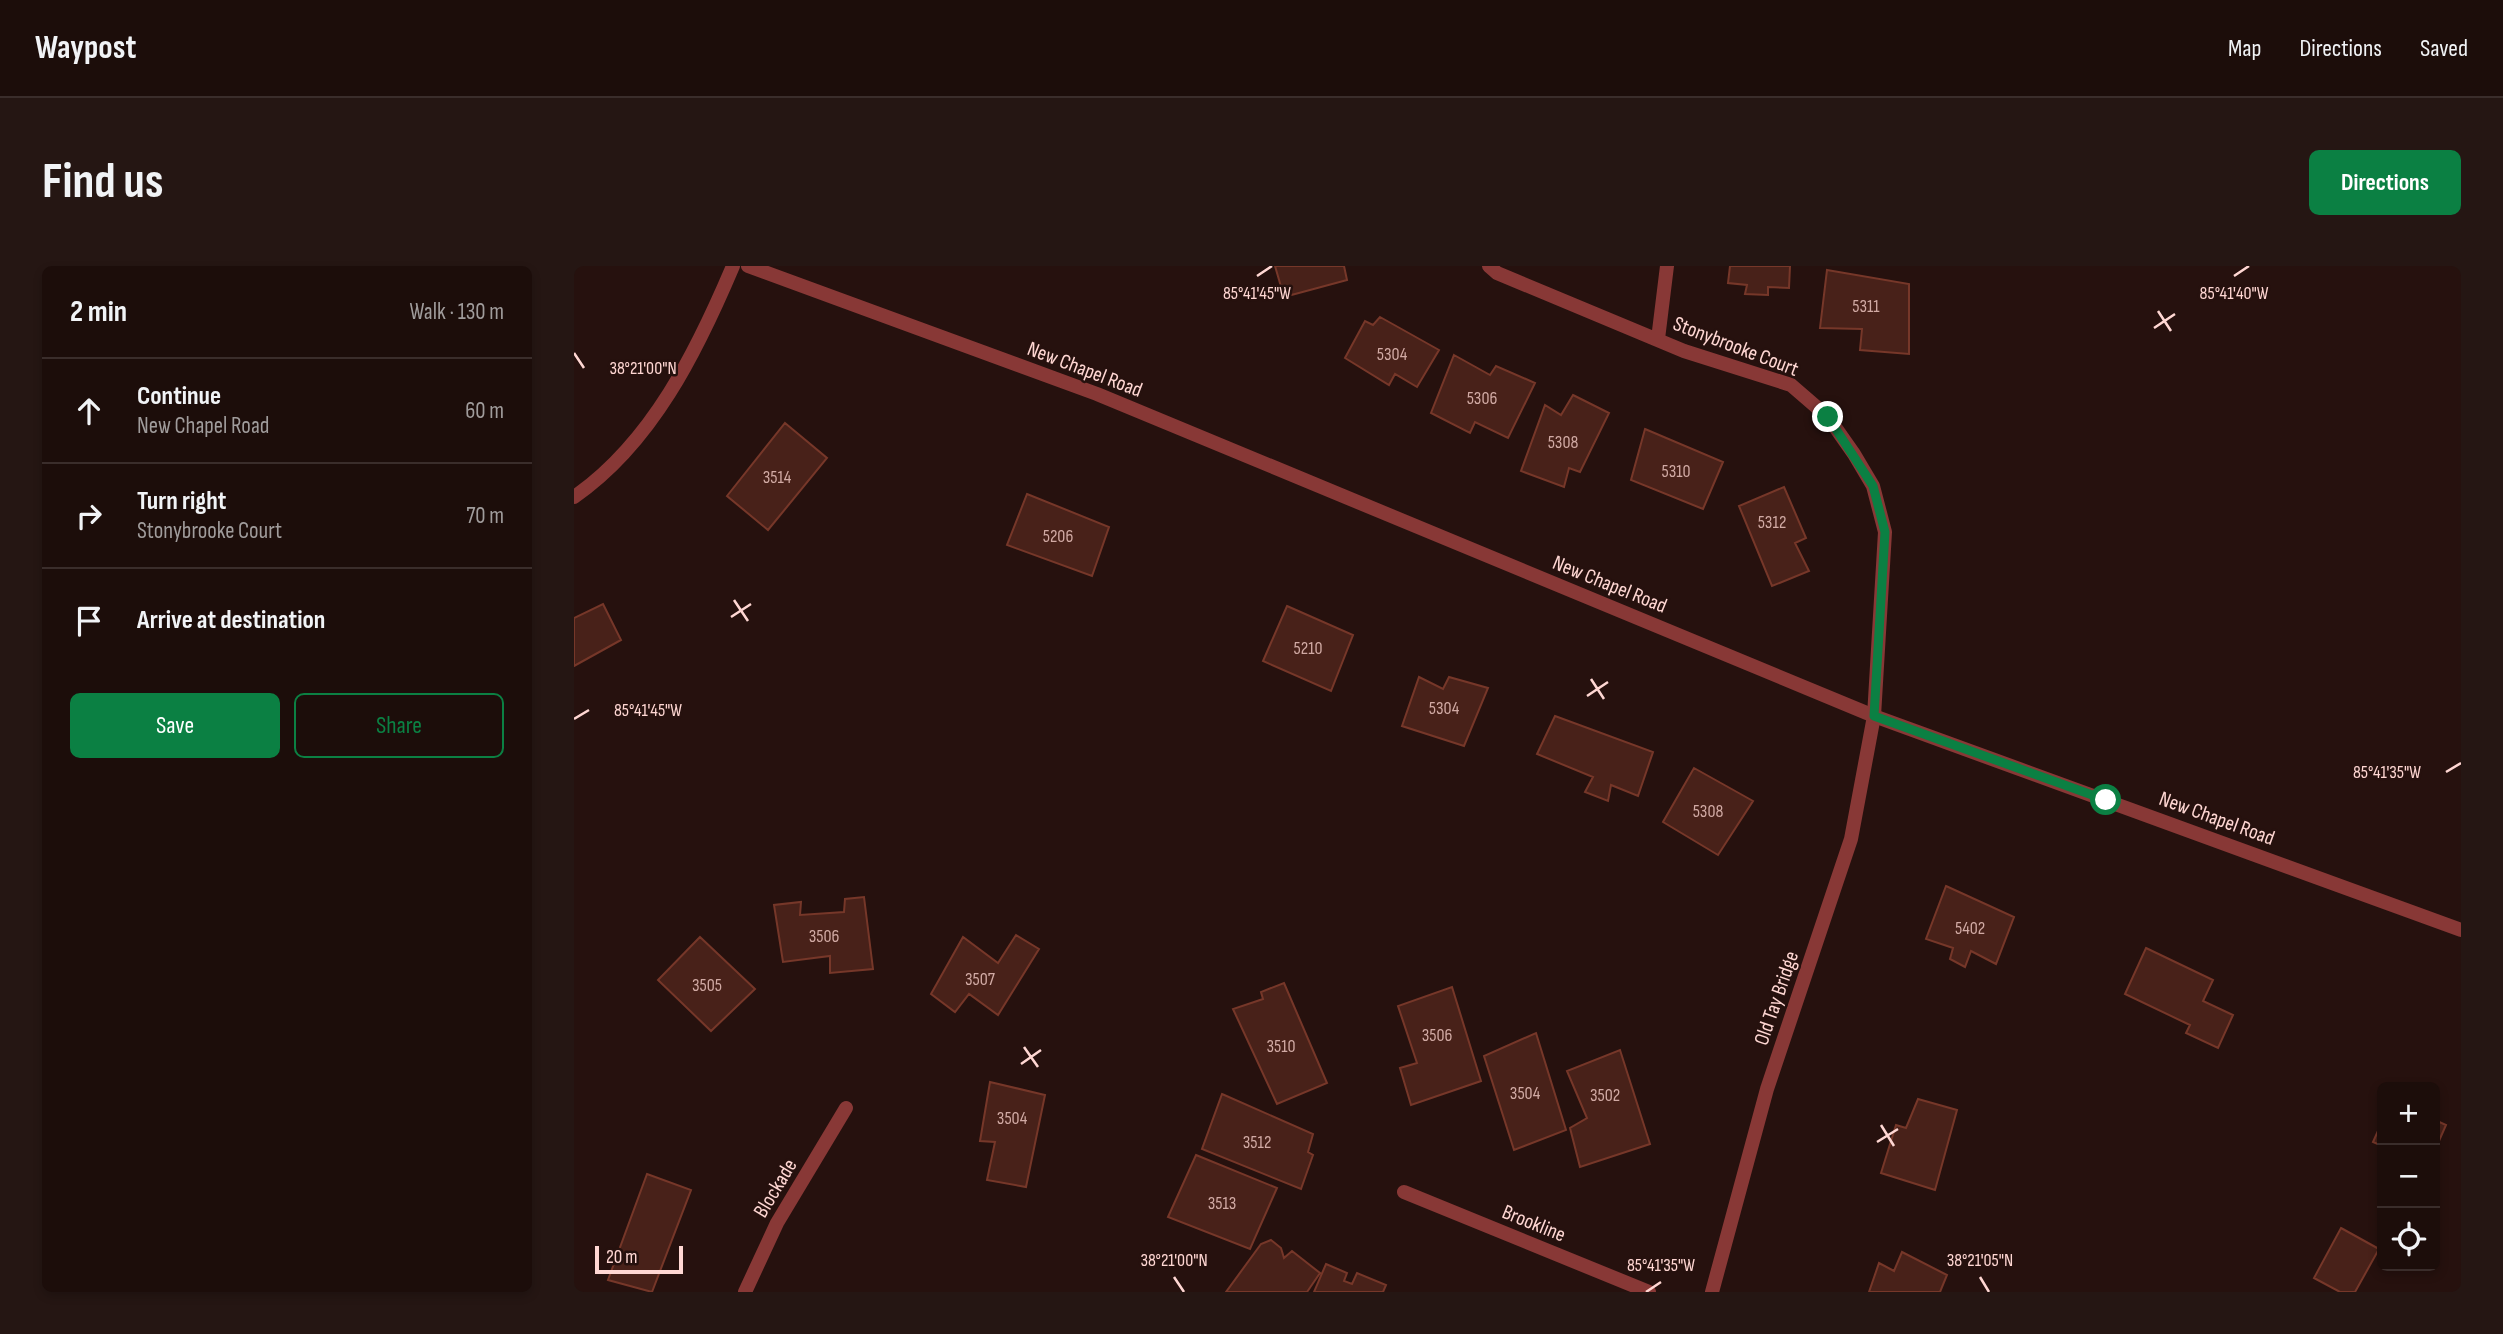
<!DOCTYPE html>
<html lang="en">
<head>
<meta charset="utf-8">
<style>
  :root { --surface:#1c0d0a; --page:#251613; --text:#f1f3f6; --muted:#a09c9c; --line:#3a2d2b; --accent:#0b8043 }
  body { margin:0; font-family:"Sofia Sans Condensed",sans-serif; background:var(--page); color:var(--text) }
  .controls { position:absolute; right:21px; bottom:21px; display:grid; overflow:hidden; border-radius:10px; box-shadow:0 4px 10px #0003 }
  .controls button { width:63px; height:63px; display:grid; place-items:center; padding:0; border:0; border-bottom:2px solid var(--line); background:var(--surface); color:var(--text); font:35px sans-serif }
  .scale { position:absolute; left:21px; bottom:18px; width:88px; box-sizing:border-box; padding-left:7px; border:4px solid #ffd7d3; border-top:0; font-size:19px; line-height:24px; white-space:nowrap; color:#ffd7d3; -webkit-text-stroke:5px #26110e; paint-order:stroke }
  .stop { position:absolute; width:21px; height:21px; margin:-16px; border:5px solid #0b8043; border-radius:50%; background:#fff }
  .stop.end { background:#0b8043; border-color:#fff; box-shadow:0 2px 7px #0008 }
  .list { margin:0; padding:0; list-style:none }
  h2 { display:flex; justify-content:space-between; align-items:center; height:91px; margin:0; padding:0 28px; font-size:30px }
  h2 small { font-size:23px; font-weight:400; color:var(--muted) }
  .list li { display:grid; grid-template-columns:46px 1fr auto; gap:21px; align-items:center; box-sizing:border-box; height:105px; padding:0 28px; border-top:2px solid var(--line) }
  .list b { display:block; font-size:26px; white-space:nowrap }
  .list p { margin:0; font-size:23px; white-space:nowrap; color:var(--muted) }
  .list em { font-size:23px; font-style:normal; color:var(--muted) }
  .actions { display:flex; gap:14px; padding:21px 28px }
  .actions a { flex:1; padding:16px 0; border:2px solid var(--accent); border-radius:10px; text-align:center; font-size:24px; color:var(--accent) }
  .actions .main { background:var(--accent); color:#fff }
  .icon { flex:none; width:38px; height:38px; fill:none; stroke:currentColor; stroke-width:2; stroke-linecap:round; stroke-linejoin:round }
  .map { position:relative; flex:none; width:1887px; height:1026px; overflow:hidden; border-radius:10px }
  header { display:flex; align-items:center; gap:42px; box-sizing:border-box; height:98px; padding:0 35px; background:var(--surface); border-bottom:2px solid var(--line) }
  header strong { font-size:33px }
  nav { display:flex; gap:38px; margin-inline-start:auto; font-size:24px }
  .intro { display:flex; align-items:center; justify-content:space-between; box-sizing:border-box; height:168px; padding:0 42px }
  h1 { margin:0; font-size:49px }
  .button { padding:18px 32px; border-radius:10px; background:var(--accent); color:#fff; font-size:24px; font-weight:700 }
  main { display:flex; gap:42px; padding:0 42px }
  aside { flex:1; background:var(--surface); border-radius:10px; box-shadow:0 4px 10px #0003 }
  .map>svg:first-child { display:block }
  .building { fill:#482119; stroke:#763729; stroke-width:2 }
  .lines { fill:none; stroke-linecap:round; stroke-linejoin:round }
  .minor { stroke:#883836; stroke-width:14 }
  .tertiary { stroke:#883836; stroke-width:14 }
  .route { stroke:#0b8043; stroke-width:9 }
  .ticks { fill:none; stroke:#ffd7d3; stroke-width:2.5 }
  .labels { text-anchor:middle; stroke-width:5; stroke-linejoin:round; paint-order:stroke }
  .number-label { font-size:18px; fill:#d1aaa4 }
  .street-label { font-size:21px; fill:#ffd7d3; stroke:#26110e }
  .ticks-label { font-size:18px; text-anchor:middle; fill:#ffd7d3; stroke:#26110e; stroke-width:5; stroke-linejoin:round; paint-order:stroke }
</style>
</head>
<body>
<header>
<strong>Waypost</strong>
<nav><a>Map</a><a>Directions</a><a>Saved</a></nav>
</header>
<div class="intro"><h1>Find us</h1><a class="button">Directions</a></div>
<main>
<aside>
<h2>2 min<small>Walk · 130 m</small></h2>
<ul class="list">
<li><svg class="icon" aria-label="ahead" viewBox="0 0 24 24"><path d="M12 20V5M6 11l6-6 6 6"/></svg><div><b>Continue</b><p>New Chapel Road</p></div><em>60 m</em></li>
<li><svg class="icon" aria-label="right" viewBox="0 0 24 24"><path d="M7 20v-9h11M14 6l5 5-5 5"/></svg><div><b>Turn right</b><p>Stonybrooke Court</p></div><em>70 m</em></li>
<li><svg class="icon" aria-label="arrive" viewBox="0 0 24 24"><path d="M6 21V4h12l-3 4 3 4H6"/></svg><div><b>Arrive at destination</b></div></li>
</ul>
<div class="actions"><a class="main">Save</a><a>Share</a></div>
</aside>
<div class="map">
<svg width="1887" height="1026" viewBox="0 0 1887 1026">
  <rect width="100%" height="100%" fill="#26110e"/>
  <path class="building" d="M701,0H770L773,14L710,31Z
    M1156,0H1216L1215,22L1194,21V29L1171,28L1173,19L1154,17Z
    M1253,4L1335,18V88L1286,84L1288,63L1246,62Z
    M806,51L865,84L843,121L821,108L815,119L771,92L791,55L799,59Z
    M880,89L916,109L922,100L961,117L934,172L901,156L896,167L857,147Z
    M999,129L1035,147L1006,206L995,202L990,221L947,205L971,139L987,149Z
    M211,157L253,192L194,264L153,230Z
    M1071,163L1149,196L1129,243L1057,214Z
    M1210,221L1232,272L1221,277L1235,305L1198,320L1165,240Z
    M453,228L535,261L518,310L433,279Z
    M29,338L47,374L0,400V352Z
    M713,340L779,369L757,425L689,395Z
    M845,411L869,423L875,411L914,422L890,480L828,460Z
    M981,450L1079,486L1064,530L1037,519L1034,535L1011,526L1019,511L963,488Z
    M1120,502L1179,535L1144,589L1089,556Z
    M1372,620L1440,651L1422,698L1397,685L1391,701L1376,693L1379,682L1352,673Z
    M290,631L299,703L256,707V690L209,696L200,639L227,636L226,649L270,646L271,633Z
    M442,669L465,683L424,749L395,728L381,746L357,728L389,671L424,697Z
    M126,671L181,723L137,765L84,714Z
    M1572,682L1639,714L1629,735L1659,749L1644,782L1612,767L1616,759L1551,728Z
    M710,717L753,817L703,838L659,743L689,733L687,726Z
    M878,721L907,815L837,839L826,802L843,797L824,740Z
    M962,767L992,864L940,884L910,790Z
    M1046,784L1076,878L1006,901L996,862L1013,852L993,805Z
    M416,816L471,829L452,921L413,914L421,876L406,875Z
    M648,828L739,868L734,886L739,889L727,923L628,883Z
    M1344,833L1383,844L1361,924L1307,907L1322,859L1332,862Z
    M1861,854L1872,859L1861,884Z
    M1808,856V880L1799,876Z
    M622,889L703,922L676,983L594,951Z
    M73,908L117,924L78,1026L34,1014Z
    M1767,962L1805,983L1781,1026H1766L1740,1012Z
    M697,974L707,982L710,992L718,985L746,1007L733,1026H652L687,978Z
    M1328,986L1373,1009L1366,1026H1295L1305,997L1320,1005Z
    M752,998L773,1007L770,1015L778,1018L783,1007L812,1019L809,1026H740Z"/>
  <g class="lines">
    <path class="minor" d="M915,0L923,7L1110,85L1217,119L1254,151L1280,188L1299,220L1311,266L1300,450L1277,573L1193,823L1138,1026
      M1084,73L1093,0
      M0,231C78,177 123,85 159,0
      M830,926L1075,1026
      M171,1026L203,957L272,842"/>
    <path class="tertiary" d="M174,0L523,128L1300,450L1887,664"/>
  </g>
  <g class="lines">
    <path class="route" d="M1254,151L1299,220L1311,266L1300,450L1532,534"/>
  </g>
  <path class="ticks" d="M683,10L698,0M1660,10L1675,0M1584,45L1597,65M1580,62L1601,48M0,87L10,102M160,334L174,355M157,351L177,338M1017,413L1030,433M1013,430L1034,416M0,453L15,444M1872,506L1887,497M450,781L464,801M447,798L467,784M1307,859L1320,880M1303,876L1324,863M600,1011L610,1026M1406,1011L1415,1026M1072,1026L1087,1016"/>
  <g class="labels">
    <g class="number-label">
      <text x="1292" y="46">5311</text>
      <text x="818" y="94">5304</text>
      <text x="908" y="138">5306</text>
      <text x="989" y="182">5308</text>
      <text x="1102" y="211">5310</text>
      <text x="203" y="217">3514</text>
      <text x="1198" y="262">5312</text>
      <text x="484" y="276">5206</text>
      <text x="734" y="388">5210</text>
      <text x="870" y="448">5304</text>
      <text x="1134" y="551">5308</text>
      <text x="1396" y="668">5402</text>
      <text x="250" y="676">3506</text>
      <text x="406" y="719">3507</text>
      <text x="133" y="725">3505</text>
      <text x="863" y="775">3506</text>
      <text x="707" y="786">3510</text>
      <text x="951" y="833">3504</text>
      <text x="1031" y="835">3502</text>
      <text x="438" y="858">3504</text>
      <text x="683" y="882">3512</text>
      <text x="648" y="943">3513</text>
    </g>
    <g class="street-label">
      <text transform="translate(1162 80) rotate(21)" y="7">Stonybrooke Court</text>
      <text transform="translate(511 103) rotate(21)" y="7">New Chapel Road</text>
      <text transform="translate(1036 318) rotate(22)" y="7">New Chapel Road</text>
      <text transform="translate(1643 552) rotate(20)" y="7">New Chapel Road</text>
      <text transform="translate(1202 732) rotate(-71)" y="7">Old Tay Bridge</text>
      <text transform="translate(201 922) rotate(-59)" y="7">Blockade</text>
      <text transform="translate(960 957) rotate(22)" y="7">Brookline</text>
    </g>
  </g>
  <g class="ticks-label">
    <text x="683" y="33">85°41'45"W</text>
    <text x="1660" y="33">85°41'40"W</text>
    <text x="69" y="108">38°21'00"N</text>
    <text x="74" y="450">85°41'45"W</text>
    <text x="1813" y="512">85°41'35"W</text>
    <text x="600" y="1000">38°21'00"N</text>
    <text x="1406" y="1000">38°21'05"N</text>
    <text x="1087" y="1005">85°41'35"W</text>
  </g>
</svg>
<div class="controls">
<button>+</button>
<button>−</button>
<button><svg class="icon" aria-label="locate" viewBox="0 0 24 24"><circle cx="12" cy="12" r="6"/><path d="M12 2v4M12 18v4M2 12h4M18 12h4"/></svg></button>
</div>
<div class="scale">20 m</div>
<div class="stop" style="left:1532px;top:534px"></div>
<div class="stop end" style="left:1254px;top:151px"></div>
</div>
</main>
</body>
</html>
